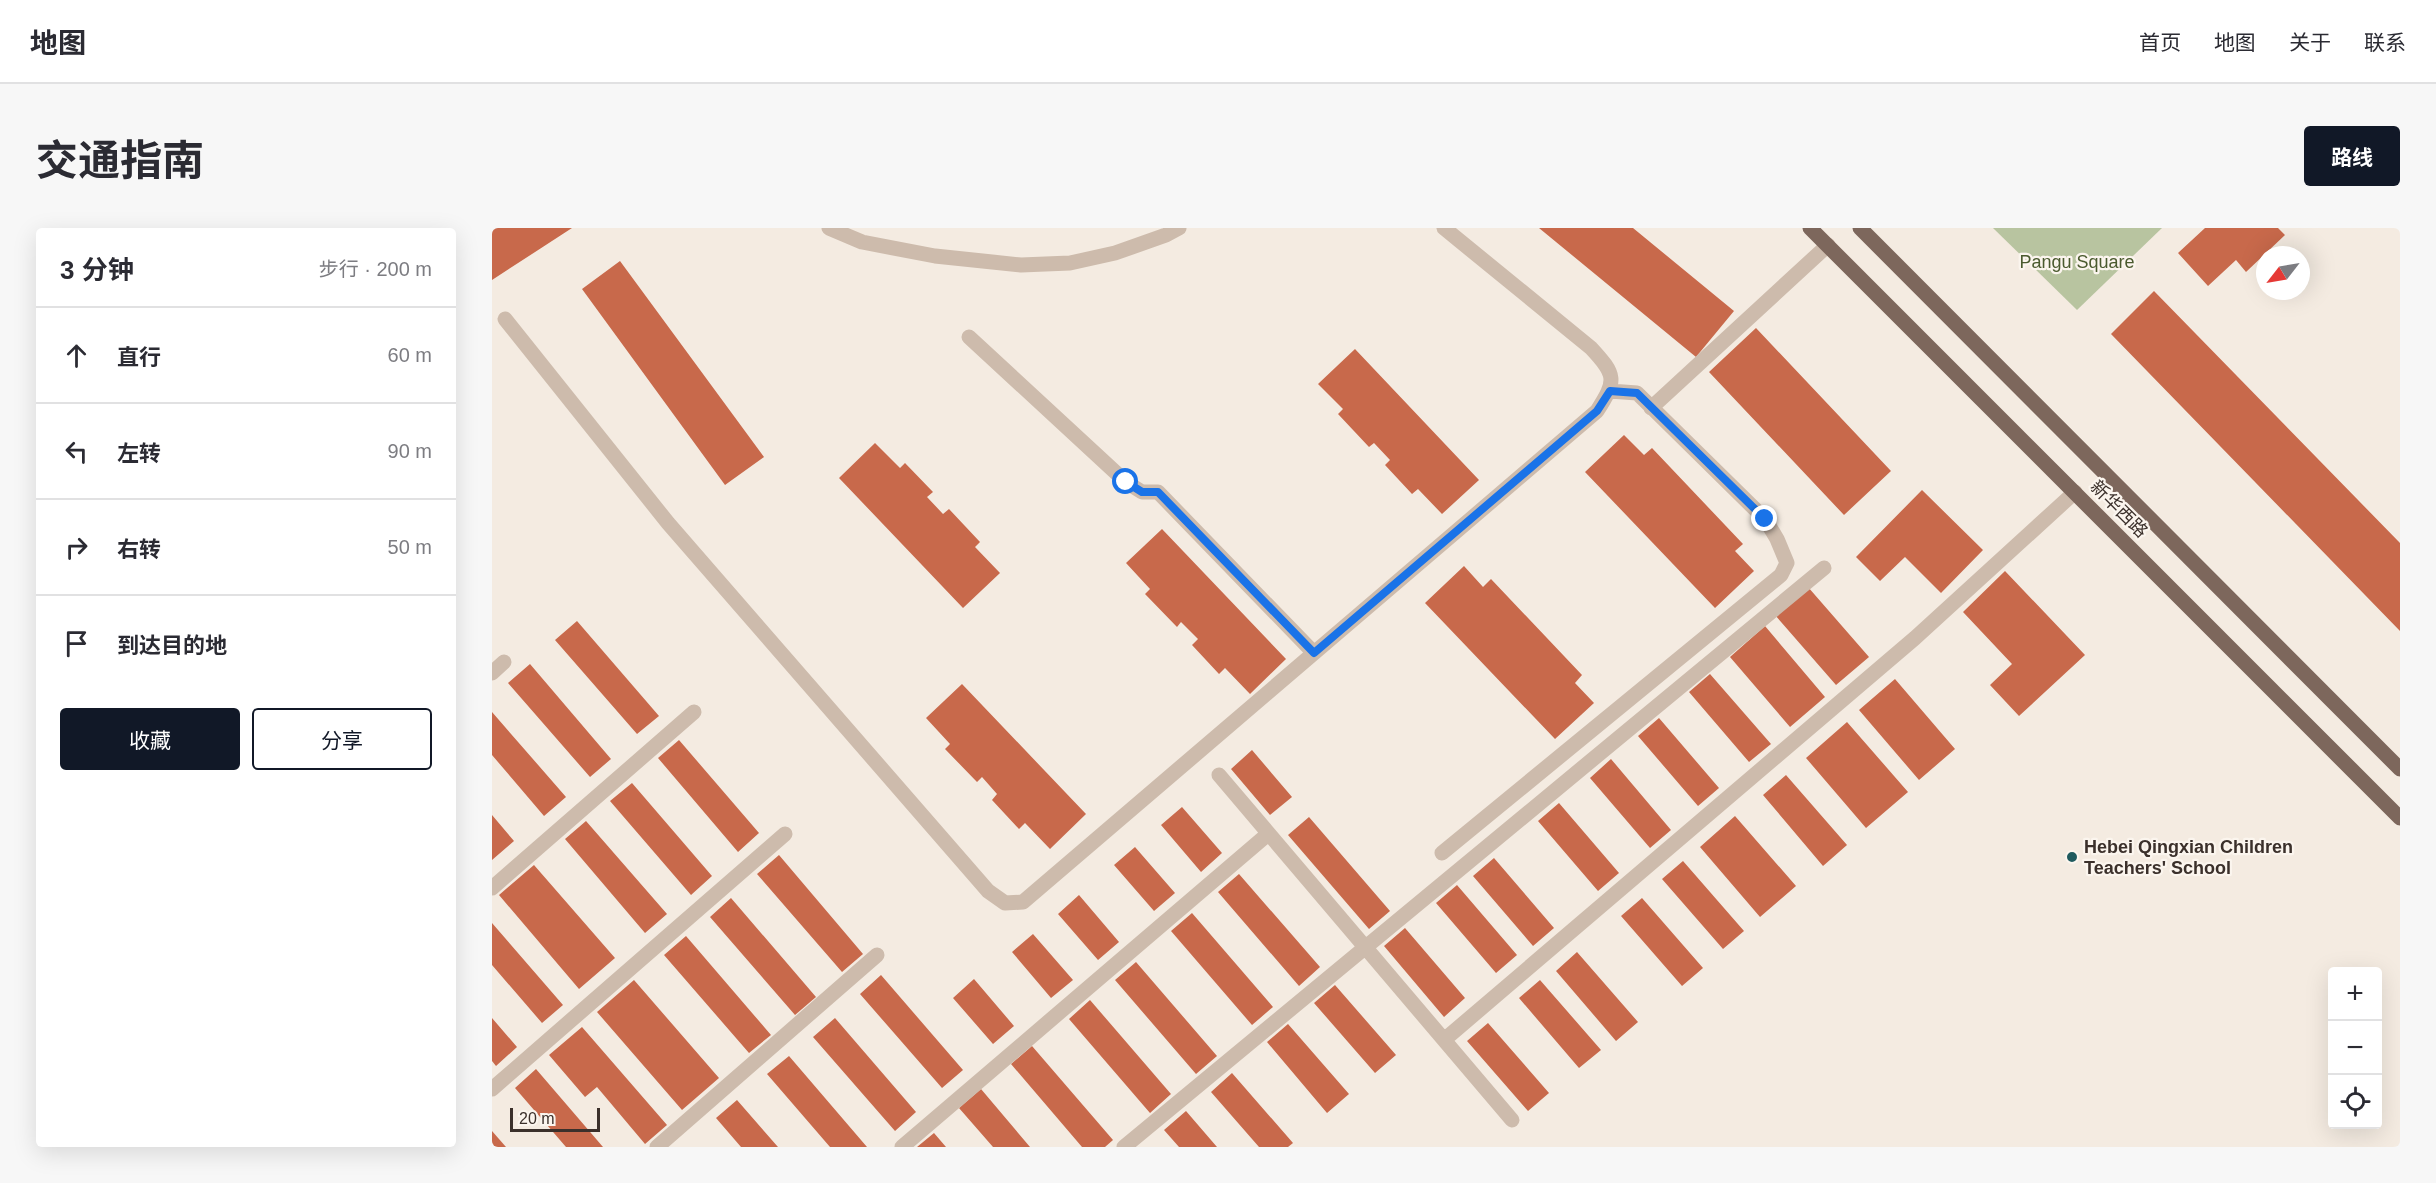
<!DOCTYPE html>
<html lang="zh">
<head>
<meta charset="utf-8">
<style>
  :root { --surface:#fff; --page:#f7f7f7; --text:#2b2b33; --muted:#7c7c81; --line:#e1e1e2; --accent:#111827 }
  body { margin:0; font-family:Arial,"Noto Sans SC",sans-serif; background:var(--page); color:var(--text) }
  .controls { position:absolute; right:18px; bottom:18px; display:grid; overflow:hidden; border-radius:6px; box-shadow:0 6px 24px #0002 }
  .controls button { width:54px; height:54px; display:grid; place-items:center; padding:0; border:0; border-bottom:2px solid var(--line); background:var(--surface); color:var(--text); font:30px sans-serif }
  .compass { position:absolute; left:1764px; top:18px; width:54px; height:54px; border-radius:50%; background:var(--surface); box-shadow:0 6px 24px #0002; rotate:239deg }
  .scale { position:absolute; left:18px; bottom:15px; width:90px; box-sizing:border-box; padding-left:6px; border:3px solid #3b302b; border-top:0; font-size:16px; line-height:21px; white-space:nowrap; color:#3b302b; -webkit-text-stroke:4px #fbf5ee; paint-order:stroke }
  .stop { position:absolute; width:18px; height:18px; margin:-14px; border:4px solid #1a73e8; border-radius:50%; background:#fff }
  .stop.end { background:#1a73e8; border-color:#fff; box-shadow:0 2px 6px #0008 }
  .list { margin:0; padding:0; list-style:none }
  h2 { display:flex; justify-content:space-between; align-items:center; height:78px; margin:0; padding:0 24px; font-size:26px }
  h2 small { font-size:20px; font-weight:400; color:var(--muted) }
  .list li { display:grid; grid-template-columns:39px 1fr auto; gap:18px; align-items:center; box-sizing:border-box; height:96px; padding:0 24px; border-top:2px solid var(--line) }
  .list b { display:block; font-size:22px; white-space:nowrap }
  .list em { font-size:20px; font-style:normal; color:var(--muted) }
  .actions { display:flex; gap:12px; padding:18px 24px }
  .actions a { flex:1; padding:14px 0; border:2px solid var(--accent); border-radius:6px; text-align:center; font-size:21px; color:var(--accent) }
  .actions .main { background:var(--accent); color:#fff }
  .icon { flex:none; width:33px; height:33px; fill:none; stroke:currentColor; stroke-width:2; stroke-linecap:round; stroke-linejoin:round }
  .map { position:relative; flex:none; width:1908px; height:919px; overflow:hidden; border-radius:6px }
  header { display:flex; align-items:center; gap:36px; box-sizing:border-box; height:84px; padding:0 30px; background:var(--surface); border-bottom:2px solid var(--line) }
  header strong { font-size:28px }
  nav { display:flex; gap:33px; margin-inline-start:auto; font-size:21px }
  .intro { display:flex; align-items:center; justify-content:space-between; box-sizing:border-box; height:144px; padding:0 36px }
  h1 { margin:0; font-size:42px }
  .button { padding:15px 27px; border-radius:6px; background:var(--accent); color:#fff; font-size:21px; font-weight:700 }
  main { display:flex; gap:36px; padding:0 36px }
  aside { flex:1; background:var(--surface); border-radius:6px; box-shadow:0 6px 24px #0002 }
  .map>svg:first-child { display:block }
  .green { fill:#b8c4a0 }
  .building { fill:#c8694b }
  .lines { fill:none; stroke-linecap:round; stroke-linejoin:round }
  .service { stroke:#cdbbac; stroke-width:15 }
  .primary { stroke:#7d675c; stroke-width:15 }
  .route { stroke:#1a73e8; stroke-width:8 }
  .poi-dot { fill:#1f5a5e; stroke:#fbf5ee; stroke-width:2 }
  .labels { text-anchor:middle; stroke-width:4.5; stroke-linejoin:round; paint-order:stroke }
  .park-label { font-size:18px; fill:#4a5a2e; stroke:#fbf5ee }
  .street-label { font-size:18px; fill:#3b302b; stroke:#fbf5ee }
  .poi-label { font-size:18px; font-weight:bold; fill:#3b302b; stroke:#fbf5ee; text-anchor:start }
</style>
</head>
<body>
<header>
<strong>地图</strong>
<nav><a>首页</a><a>地图</a><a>关于</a><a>联系</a></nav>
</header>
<div class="intro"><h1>交通指南</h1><a class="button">路线</a></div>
<main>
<aside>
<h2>3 分钟<small>步行 · 200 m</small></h2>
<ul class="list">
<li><svg class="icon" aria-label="ahead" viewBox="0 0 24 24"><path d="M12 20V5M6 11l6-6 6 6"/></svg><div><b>直行</b></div><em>60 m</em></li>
<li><svg class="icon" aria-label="left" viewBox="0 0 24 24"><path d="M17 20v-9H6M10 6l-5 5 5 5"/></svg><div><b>左转</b></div><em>90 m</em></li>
<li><svg class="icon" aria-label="right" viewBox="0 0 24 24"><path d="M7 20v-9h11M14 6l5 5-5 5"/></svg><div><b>右转</b></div><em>50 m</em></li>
<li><svg class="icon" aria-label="arrive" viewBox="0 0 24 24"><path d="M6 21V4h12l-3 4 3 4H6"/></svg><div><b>到达目的地</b></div></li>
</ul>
<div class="actions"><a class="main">收藏</a><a>分享</a></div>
</aside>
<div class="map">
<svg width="1908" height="919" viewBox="0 0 1908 919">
  <rect width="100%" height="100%" fill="#f4ebe1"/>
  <path class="green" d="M1501,0H1670L1585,82Z"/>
  <path class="building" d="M0,0H80L0,52Z
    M1047,0H1141L1242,83L1204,129Z
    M1713,0H1786L1793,7L1754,44L1744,32L1716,58L1686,25Z
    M128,33L272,229L233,257L90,61Z
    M1662,63L1908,315V403L1619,106Z
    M1264,100L1399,243L1352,287L1217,144Z
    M863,121L987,252L950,286L926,261L920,266L893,237L898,232L882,215L877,219L846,186L851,181L826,156Z
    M1132,207L1152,227L1160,220L1251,316L1243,323L1262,343L1223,380L1093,244Z
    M383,215L408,240L413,235L441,264L435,269L451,286L457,281L488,314L483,319L508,345L471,380L347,250Z
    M1430,262L1491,322L1449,365L1413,329L1388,353L1364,329Z
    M670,301L794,431L758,466L733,440L727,446L700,417L706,411L689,394L685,399L653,366L658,361L634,335Z
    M972,338L991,359L999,351L1090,447L1083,455L1102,475L1063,511L933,375Z
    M1513,343L1593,427L1527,488L1498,457L1520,436L1471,384Z
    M1316,359L1377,429L1344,457L1283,387Z
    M85,393L167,488L145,506L63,412Z
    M1273,398L1333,469L1298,499L1238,429Z
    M38,436L119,531L98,549L16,455Z
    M1218,446L1279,516L1257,534L1197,464Z
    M1403,451L1463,521L1427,552L1367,482Z
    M470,456L594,586L558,621L533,595L527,601L500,572L505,566L490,549L485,554L453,521L458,516L434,490Z
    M0,484L74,569L52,588L0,527Z
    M1167,490L1227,560L1206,578L1146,508Z
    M1355,494L1416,564L1374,600L1314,530Z
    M187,512L267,605L246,624L166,530Z
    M760,522L800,569L778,587L739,541Z
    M1119,531L1179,602L1158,620L1098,550Z
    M1294,547L1355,617L1331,638L1271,567Z
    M140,555L220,648L199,667L118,573Z
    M1067,575L1127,645L1106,663L1046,593Z
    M690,579L730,625L709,644L669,597Z
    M0,587L22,613L0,632Z
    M1243,588L1304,658L1268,689L1208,619Z
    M817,589L898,683L877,701L796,607Z
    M94,593L175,686L153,705L73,611Z
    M643,619L683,665L662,683L622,637Z
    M287,627L371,726L350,744L265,646Z
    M1002,630L1062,700L1041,718L981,648Z
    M1191,633L1252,703L1231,721L1170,651Z
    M42,637L123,730L87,761L7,667Z
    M747,646L828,739L807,758L726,664Z
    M965,657L1025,727L1004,745L944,675Z
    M587,667L627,714L606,732L566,686Z
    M239,670L324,769L303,787L218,689Z
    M1150,670L1211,740L1190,758L1129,688Z
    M700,685L781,779L760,797L679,703Z
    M0,695L71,777L50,795L0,737Z
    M913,700L973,770L952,789L892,718Z
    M541,706L581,752L559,770L520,724Z
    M194,708L279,807L257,825L172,727Z
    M1085,724L1146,794L1124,813L1064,743Z
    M644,734L725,828L704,846L623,752Z
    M389,747L471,842L450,860L368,766Z
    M482,751L522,798L501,816L461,770Z
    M142,752L227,850L190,882L105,784Z
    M1048,752L1109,822L1087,840L1027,770Z
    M843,757L904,827L883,845L822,775Z
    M598,772L679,866L658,885L577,791Z
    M0,790L25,819L4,838L0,833Z
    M343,790L424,884L403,903L321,809Z
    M996,795L1057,865L1036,883L975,813Z
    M796,796L857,866L835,885L775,814Z
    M90,799L175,897L153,916L105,859L93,869L57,827Z
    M540,818L621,912L613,919H590L519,836Z
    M297,828L375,919H338L275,846Z
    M44,841L111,919H74L23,860Z
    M740,845L801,915L796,919H767L719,864Z
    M489,861L538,919H501L467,880Z
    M245,872L286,919H249L224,890Z
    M694,883L725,919H687L672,902Z
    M0,903L14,919H0Z
    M442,905L454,919H425Z"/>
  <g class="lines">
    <path class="service" d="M337,0L370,14L443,28L529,37L578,35L623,25L674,7L687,0
      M13,91L176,295L496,663L513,675L531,674L1105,183C1125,152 1124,147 1099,120L952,0
      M477,109L634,254L650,264H666L822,425
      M1159,180L1336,17
      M0,445L12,434
      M727,547L1020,892
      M950,625L1289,347L1295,335L1285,311L1273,291L1145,165L1118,163
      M0,660L202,484
      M952,812L1423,410L1583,264
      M0,861L293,606
      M165,919L385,727
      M410,919L776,606
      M632,919L1332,340"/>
    <path class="primary" d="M1318,0L1908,590
      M1368,0L1908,541"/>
  </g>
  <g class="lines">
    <path class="route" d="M634,254L650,264H666L822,425L1105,183L1118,163L1145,165L1273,291"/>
  </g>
  <circle class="poi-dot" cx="1580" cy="629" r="6"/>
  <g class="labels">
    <g class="park-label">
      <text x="1585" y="40">Pangu Square</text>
    </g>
    <g class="street-label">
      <text transform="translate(1627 281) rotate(45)" y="6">新华西路</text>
    </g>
    <g class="poi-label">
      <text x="1592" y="625">Hebei Qingxian Children<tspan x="1592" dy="21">Teachers' School</tspan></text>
    </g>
  </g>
</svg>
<div class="controls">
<button>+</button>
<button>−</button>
<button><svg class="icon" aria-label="locate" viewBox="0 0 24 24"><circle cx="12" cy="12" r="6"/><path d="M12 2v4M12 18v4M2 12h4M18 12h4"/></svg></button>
</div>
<svg class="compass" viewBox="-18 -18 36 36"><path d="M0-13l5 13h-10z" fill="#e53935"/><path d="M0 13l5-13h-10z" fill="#7c7c81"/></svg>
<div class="scale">20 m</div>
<div class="stop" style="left:634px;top:254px"></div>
<div class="stop end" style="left:1273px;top:291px"></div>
</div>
</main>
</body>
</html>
